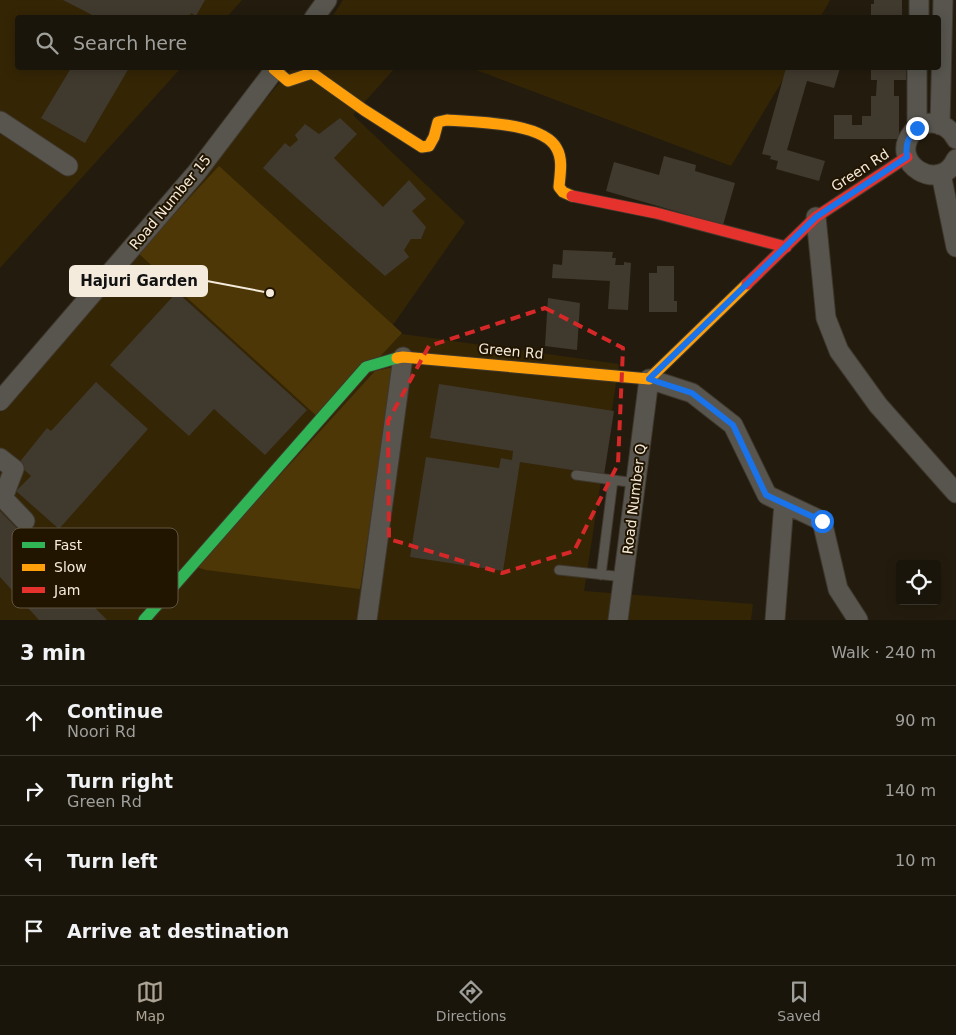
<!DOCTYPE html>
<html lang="en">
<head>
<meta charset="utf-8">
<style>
  :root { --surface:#1a150a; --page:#272218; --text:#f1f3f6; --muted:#9f9f9c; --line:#38342b; --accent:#aba394 }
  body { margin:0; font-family:"DejaVu Sans",sans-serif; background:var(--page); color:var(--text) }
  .controls { position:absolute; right:15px; bottom:15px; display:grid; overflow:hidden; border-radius:5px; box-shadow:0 2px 12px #0003 }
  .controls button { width:45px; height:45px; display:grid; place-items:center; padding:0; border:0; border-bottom:1px solid var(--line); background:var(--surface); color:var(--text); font:25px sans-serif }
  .stop { position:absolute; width:15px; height:15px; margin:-11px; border:4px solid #1a73e8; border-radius:50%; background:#fff }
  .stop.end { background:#1a73e8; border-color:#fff; box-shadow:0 1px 5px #0008 }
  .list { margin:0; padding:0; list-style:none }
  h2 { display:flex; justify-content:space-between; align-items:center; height:65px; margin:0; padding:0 20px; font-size:21px }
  h2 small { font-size:16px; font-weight:400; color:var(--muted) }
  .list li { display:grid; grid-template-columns:32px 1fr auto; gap:15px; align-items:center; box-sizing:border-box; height:70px; padding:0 20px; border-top:1px solid var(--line) }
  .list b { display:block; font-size:19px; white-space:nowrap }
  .list p { margin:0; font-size:16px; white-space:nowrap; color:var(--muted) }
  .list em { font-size:16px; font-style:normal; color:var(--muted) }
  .icon { flex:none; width:28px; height:28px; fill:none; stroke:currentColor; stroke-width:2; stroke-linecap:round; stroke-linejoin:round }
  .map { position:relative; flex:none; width:956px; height:620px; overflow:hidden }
  .search { position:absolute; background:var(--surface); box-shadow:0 2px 12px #0003; left:15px; right:15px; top:15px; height:55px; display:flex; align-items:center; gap:12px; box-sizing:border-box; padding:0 18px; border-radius:5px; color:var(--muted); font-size:19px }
  .sheet { height:345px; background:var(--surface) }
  nav { display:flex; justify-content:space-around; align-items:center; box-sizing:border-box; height:70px; border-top:1px solid var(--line); background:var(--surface); font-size:14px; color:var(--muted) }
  nav a { display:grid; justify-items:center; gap:2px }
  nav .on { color:var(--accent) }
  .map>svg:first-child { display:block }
  .built { fill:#342505 }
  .green { fill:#4d3707 }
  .building { fill:#40392e }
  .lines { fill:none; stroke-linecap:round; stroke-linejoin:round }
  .lane-casing { stroke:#3f382d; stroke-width:11 }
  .street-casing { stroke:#3f382d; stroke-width:21 }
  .fast-casing { stroke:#3f382d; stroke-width:13 }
  .slow-casing { stroke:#3f382d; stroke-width:13 }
  .jam-casing { stroke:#3f382d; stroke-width:13 }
  .lane { stroke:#58554f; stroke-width:9 }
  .street { stroke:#58554f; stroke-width:19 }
  .fast { stroke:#30b455; stroke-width:11 }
  .slow { stroke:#ff9f0a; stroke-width:11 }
  .jam { stroke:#e5322d; stroke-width:11 }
  .route { stroke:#1a73e8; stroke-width:6 }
  .marked { fill:none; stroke:#d62828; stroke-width:4; stroke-dasharray:10 6; stroke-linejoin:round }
  .labels { text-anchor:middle; stroke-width:4; stroke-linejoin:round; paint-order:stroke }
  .street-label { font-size:14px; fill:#f4ebdc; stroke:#221500 }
  .key { fill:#221500; stroke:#615542; stroke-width:1 }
  .key-label { font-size:14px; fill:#f4ebdc }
  .leader { fill:none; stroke:#f4ebdc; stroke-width:2 }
  .callout-dot { fill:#f4ebdc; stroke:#221500; stroke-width:2 }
  .callout { fill:#f4ebdc; stroke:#f4ebdc; stroke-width:2 }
  .callout-label { font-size:15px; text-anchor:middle; font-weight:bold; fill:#111 }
</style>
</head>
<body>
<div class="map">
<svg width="956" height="620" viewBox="0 0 956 620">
  <rect width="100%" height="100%" fill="#231c0e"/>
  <path class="built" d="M0,0H242L227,17L18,18V68H181L0,268Z
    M343,0H830L820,18L332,17Z
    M292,68H395L353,115L465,222L388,332L619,364L584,591L753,604L751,620H0V413Z
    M471,68H790L731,166Z"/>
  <path class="green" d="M219,166L402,333L321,420L138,253Z
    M394,367L360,589L206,570L196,567L375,371Z"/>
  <path class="building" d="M63,0H205L196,16L191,13L189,18H98Z
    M874,0H902V18H876V15H871V4H874Z
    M71,68H129L85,143L41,118Z
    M786,68L793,69V68H840L834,88L807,81L787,150L825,161L819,181L776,169L778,161L770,159L771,156L762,154Z
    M871,68H906V80H894V96H899V139H834V115H852V125H862V116H871V96H876L877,80H871Z
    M340,118L357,134L334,158L383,207L409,180L426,199L412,211L426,227L421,239H411L404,250L409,257L385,276L263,168L285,143L290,147L298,140L295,135L305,124L319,134Z
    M664,156L696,165L695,171L735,183L723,225L606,191L614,162L659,175Z
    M563,250L613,252L612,258H616L615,265H624V262L631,263L628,310L608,309L610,281L552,278L553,264L562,265Z
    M657,266H674V301H677V312H649V273H657Z
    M177,292L307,410L265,455L214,409L189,436L110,365Z
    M548,298L580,303L577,350L545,346Z
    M96,382L148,429L59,529L16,491L31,476L18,464L47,428L51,431Z
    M439,384L614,411L604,475L520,462L503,571L410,557L426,457L499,468L501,458L512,460L513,451L430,438Z
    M0,511L50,562L107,620H39L0,577Z"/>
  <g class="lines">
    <g class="lane-casing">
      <path id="lane" d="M576,475L636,483
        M559,570L624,577
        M601,575L613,480"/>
    </g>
    <g class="street-casing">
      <path id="street" d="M314,18L327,0
        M919,18V0
        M0,121L68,166
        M940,125L943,0
        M917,128V68
        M956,139C952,130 942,123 932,123C924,123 916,127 912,133C888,163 940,195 956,159
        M941,174L956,247
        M816,217L826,318L839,351L878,405L956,493
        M0,401L197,172L276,68
        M0,458L14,469L3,498L25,521
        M367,620L403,357
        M618,620L649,379L692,393L733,425L767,495L822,521L838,589L858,620
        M775,620L784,503"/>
    </g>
    <g class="fast-casing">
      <path id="fast" d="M144,620L366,367L397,358"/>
    </g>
    <g class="slow-casing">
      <path id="slow" d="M274,69L288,81L312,73L364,110L422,147L429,146L434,137L438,122L447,120C473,122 544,122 557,149C563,160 560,174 559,187L563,192L572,196
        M397,358L403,357L649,379L747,284"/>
    </g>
    <g class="jam-casing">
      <path id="jam" d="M572,196L656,213L786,247
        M747,284L816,217L907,157"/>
    </g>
    <use href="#lane" class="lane"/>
    <use href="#street" class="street"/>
    <use href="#fast" class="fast"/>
    <use href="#slow" class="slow"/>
    <use href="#jam" class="jam"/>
  </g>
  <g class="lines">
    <path class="route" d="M822,521L766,495L733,425L692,393L649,379L816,217L907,157C905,145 908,137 917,128"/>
  </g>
  <path class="marked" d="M545,308L623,348L618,464L574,551L502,573L389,539L388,421L429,346Z"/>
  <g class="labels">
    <g class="street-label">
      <text transform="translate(860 170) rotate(-33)" y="5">Green Rd</text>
      <text transform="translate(170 202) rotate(-50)" y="5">Road Number 15</text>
      <text transform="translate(511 351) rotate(5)" y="5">Green Rd</text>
      <text transform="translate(634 499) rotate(-83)" y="5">Road Number Q</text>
    </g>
  </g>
  <rect x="12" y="528" width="166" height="80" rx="8" class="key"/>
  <rect x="22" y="542" width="23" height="6" fill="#30b455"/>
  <rect x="22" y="564" width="23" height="7" fill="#ff9f0a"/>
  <rect x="22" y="587" width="23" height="6" fill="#e5322d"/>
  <g class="key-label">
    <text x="54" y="550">Fast</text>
    <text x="54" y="572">Slow</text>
    <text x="54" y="595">Jam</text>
  </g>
  <path class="leader" d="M270 293L207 281"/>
  <circle class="callout-dot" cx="270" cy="293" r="5"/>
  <rect class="callout" x="70" y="266" width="137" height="30" rx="5"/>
  <g class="callout-label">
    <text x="139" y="286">Hajuri Garden</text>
  </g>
</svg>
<div class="controls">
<button><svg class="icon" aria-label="locate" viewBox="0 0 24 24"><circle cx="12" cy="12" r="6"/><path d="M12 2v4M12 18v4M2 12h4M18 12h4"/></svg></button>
</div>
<div class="stop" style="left:822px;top:521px"></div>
<div class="stop end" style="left:917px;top:128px"></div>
<div class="search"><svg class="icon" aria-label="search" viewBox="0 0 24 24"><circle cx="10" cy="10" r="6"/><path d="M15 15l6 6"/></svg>Search here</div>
</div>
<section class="sheet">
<h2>3 min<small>Walk · 240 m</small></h2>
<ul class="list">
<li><svg class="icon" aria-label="ahead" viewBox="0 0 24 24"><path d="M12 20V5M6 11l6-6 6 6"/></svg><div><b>Continue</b><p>Noori Rd</p></div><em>90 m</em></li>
<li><svg class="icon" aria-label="right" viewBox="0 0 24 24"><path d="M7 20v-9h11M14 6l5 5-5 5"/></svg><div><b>Turn right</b><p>Green Rd</p></div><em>140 m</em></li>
<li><svg class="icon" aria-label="left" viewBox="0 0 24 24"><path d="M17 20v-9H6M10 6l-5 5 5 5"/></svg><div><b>Turn left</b></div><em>10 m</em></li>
<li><svg class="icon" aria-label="arrive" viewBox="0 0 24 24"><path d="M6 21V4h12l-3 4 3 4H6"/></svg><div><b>Arrive at destination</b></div></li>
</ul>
</section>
<nav>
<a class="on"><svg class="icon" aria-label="map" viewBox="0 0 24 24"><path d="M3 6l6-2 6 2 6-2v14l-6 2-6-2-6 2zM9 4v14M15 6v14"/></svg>Map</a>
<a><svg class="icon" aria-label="directions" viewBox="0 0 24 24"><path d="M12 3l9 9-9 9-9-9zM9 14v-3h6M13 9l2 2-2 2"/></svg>Directions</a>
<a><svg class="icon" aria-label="saved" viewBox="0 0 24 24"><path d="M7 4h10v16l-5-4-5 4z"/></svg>Saved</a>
</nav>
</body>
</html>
